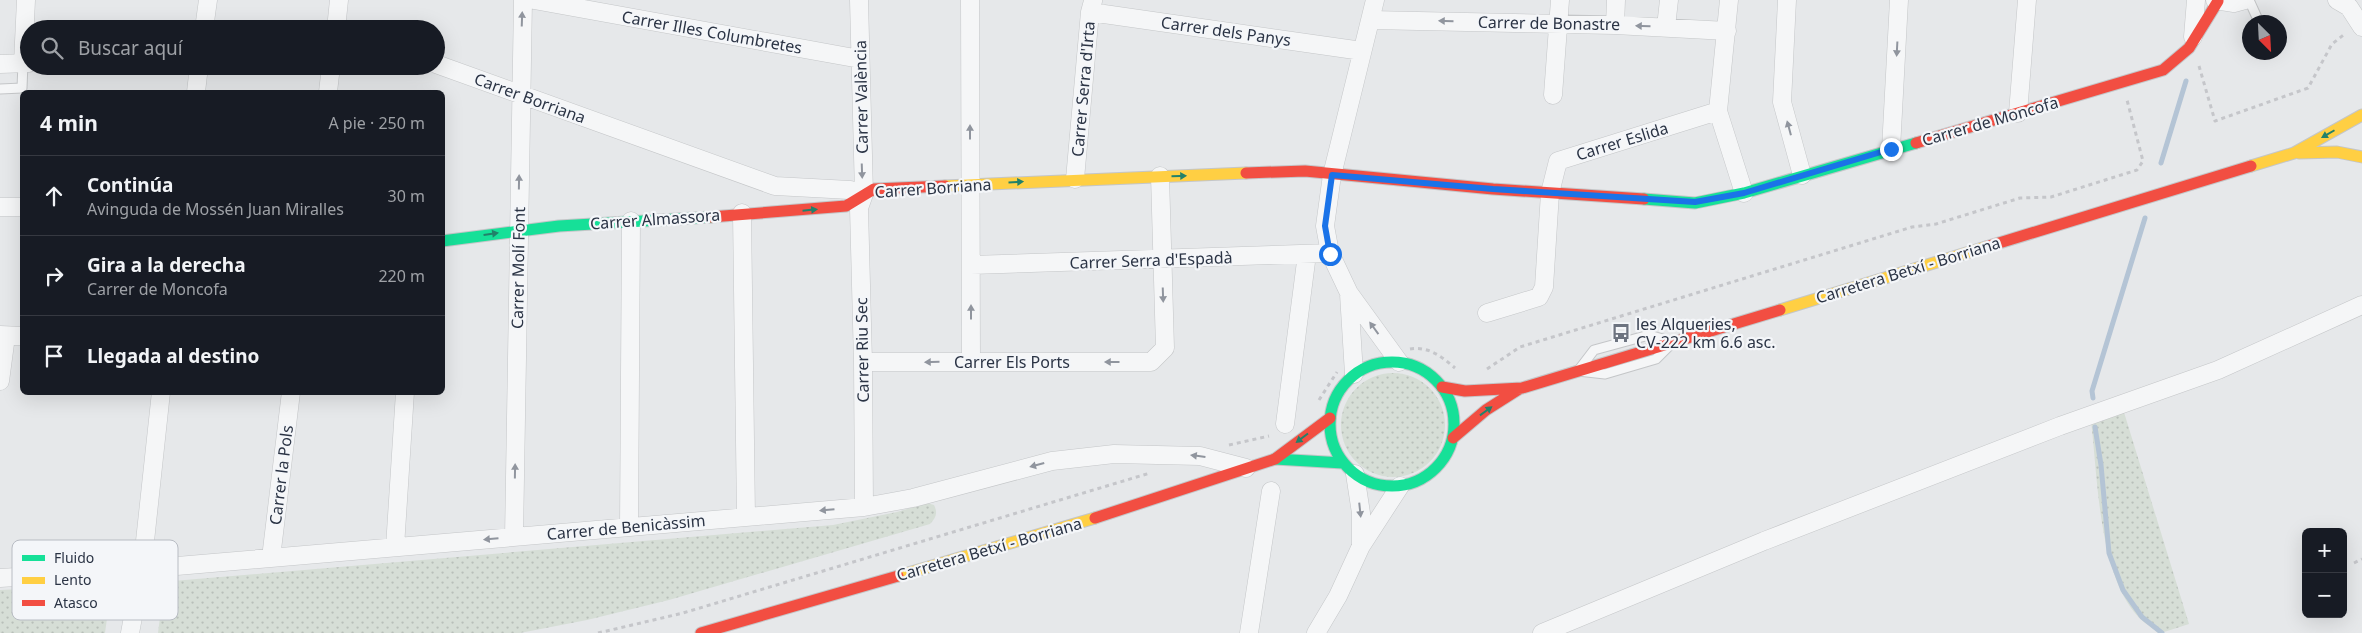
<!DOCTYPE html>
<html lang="es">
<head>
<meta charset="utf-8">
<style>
  :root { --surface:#171b24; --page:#242831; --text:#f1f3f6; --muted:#9ea1a6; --line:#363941 }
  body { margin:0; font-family:"Noto Sans",sans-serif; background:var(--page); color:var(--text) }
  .controls { position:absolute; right:15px; bottom:15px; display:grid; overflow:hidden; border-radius:8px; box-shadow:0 5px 20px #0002 }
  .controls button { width:45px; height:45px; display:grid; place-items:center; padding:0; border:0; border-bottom:1px solid var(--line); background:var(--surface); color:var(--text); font:25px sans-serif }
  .compass { position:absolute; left:2242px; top:15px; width:45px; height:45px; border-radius:50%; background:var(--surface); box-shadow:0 5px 20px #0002; rotate:156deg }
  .stop { position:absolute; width:15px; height:15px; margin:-11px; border:4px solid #1a73e8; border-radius:50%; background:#fff }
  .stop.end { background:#1a73e8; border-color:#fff; box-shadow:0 1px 5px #0008 }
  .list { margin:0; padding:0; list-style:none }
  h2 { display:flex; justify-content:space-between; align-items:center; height:65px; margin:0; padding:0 20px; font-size:21px }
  h2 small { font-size:16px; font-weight:400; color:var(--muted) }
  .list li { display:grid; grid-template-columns:32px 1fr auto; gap:15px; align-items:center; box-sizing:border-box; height:80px; padding:0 20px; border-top:1px solid var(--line) }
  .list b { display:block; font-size:19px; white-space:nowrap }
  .list p { margin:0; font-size:16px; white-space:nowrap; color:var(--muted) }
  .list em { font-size:16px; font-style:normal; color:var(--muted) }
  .icon { flex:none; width:28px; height:28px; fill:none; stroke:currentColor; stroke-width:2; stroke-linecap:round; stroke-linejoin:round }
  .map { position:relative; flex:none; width:2362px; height:633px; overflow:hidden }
  .search { position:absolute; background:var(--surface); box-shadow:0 5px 20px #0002; left:20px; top:20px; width:425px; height:55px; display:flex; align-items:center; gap:12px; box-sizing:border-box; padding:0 18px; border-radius:28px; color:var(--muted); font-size:19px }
  .panel { position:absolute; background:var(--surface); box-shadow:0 5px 20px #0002; left:20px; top:90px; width:425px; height:305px; border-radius:8px }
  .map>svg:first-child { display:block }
  .green { fill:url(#green-dots) }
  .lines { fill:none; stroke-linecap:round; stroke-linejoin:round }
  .stream { stroke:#b4c4d5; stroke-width:5 }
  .lane-casing { stroke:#c4c6c8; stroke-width:11 }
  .street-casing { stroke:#c4c6c8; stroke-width:19 }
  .fast-casing { stroke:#c4c6c8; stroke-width:13 }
  .slow-casing { stroke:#c4c6c8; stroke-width:13 }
  .jam-casing { stroke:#c4c6c8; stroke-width:13 }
  .path { stroke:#c5c6ca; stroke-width:3; stroke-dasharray:4 4; stroke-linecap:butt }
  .lane { stroke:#f5f6f7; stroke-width:9 }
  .street { stroke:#f5f6f7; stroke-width:18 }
  .fast { stroke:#16e098; stroke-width:11 }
  .slow { stroke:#ffcf43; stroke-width:11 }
  .jam { stroke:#f24e42; stroke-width:11 }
  .oneway { fill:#90959e }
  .oneway2 { fill:#22816a }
  .route { stroke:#1a73e8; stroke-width:6 }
  .labels { text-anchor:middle; stroke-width:4.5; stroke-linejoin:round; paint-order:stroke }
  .street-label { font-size:16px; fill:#2b3445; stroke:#f4f6f9 }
  .poi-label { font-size:16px; fill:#2b3445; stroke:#f4f6f9; text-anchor:start }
  .key { fill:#f4f6f9; stroke:#b8bcc3; stroke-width:1 }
  .key-label { font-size:14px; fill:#2b3445 }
</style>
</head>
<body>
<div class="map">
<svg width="2362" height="633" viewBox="0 0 2362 633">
  <defs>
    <pattern id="green-dots" width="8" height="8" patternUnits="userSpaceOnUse" patternTransform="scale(1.25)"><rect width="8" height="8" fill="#d6ded6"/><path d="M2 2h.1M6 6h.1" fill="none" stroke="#b8bfb9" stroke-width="1.8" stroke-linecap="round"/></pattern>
  </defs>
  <rect width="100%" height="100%" fill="#e6e8ea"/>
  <path class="green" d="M1341 425a52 52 0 1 1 104 0a52 52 0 1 1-104 0Z
    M2123,409L2189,624L2161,633C2155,631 2150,626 2145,623C2098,585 2098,477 2091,421Z
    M927,503L934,505C938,513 936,518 930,524L669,600L587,620L520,633H158L164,586L173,581L833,525L897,512Z
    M107,585L111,589L105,633H0V590Z"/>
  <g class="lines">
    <path class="stream" d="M2161,163L2186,81
      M2093,398L2092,391L2145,218
      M2095,427L2101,465L2109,553L2123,590L2142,617L2162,633"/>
    <g class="lane-casing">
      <path id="lane" d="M2249,0L2259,22
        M0,89L22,88L23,63
        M1649,335L1673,342L1656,359L1605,374L1578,371L1594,350Z"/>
    </g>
    <g class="street-casing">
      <path id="street" d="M534,0L860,59
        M859,0L864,194L859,208L863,362L864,507
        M970,0L971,361
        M1375,0L1332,175L1325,226L1330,253L1349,293L1399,362
        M1729,0L1718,111L1744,193
        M1787,0L1782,102L1802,175
        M2215,0L2234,3L2245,0
        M2337,0L2349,7L2362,27
        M1090,12L1362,51
        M1370,20L1615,25L1727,31
        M1615,25L1616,0
        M1666,27L1669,0
        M204,29L208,0
        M336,29L339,0
        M2193,37L2196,0
        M23,63L26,0
        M0,64L29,63
        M436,64L775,186L850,190L864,194
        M196,92L199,66
        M328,92L331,66
        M1553,95L1560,0
        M2018,113L2027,0
        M1891,149L1899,0
        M1075,179L1090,12L1093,1
        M0,207H22
        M742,213L746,517
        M971,265L1330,253
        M1349,294L1354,374
        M1487,313L1539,297L1544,287L1550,193L1558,161L1718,111
        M0,335L22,336
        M863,362H1151L1165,348L1160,176
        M0,381L6,336
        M1285,424L1307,254
        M1355,474L1361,513V546
        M629,527L631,221
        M514,537L523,0
        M395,547L405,392
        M271,558L291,392
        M0,578L142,569L864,507L913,498L1052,461L1114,454L1200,456L1246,468
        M130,633L142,569L161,392
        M1249,633L1271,491
        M1316,633L1338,596L1361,546L1400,486
        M1542,633L1764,541L2060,426L2218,370L2362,305"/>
    </g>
    <g class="fast-casing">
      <path id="fast" d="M1644,199L1695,203L1744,193L1916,143
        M442,241L559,226L711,217
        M1330 424a62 62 0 1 1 124 0a62 62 0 1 1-124 0Z
        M1275,459L1343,463"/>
    </g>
    <g class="slow-casing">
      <path id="slow" d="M2299,153L2337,152L2362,157
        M2251,166L2294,153L2362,115
        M945,186L1246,173
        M1780,310L1986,247
        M898,576L1095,518"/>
    </g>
    <g class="jam-casing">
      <path id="jam" d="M1916,143L2163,70L2189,48L2218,1
        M1246,173L1305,171L1493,189L1644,199
        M711,217L846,206L874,189L945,186
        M1986,247L2251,166
        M1442,387L1465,391L1522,388L1780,310
        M1453,438L1486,410L1519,389
        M1095,518L1275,459L1330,418
        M701,633L898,576"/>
    </g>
    <path class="path" d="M2199,66L2215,121L2308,88L2332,44L2346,33
      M1410,349C1428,346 1441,356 1455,368
      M1487,369L1520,347L1912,227L1936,224L2020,198L2051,197L2137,170L2143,161L2127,100
      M1319,400L1337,372
      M1229,445L1269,436
      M2354,563L2362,559
      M598,633L683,613L1150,473"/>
    <use href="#lane" class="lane"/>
    <use href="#street" class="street"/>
    <use href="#fast" class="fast"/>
    <use href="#slow" class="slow"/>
    <use href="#jam" class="jam"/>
  </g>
  <defs><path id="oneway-solid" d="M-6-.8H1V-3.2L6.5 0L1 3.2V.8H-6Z" transform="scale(1.25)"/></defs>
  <g class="oneway">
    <use href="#oneway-solid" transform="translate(522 19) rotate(-88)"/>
    <use href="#oneway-solid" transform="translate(1446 21) rotate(-179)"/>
    <use href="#oneway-solid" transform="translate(1643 26) rotate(-178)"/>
    <use href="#oneway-solid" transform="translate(1897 49) rotate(93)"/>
    <use href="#oneway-solid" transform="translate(1789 128) rotate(-105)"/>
    <use href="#oneway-solid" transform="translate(970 132) rotate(-90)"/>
    <use href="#oneway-solid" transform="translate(862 171) rotate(88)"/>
    <use href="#oneway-solid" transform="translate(519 182) rotate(-89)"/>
    <use href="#oneway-solid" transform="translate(1163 295) rotate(88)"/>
    <use href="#oneway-solid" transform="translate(971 312) rotate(-90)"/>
    <use href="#oneway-solid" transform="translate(1374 328) rotate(-126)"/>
    <use href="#oneway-solid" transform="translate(932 362) rotate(179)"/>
    <use href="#oneway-solid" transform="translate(1112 362) rotate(-180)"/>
    <use href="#oneway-solid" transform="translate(1198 456) rotate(-173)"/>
    <use href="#oneway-solid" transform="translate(1037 465) rotate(165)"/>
    <use href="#oneway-solid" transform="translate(515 471) rotate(-89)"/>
    <use href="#oneway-solid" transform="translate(827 510) rotate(175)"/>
    <use href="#oneway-solid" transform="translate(1360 510) rotate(84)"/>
    <use href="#oneway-solid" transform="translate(491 539) rotate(175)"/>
  </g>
  <g class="oneway2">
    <use href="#oneway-solid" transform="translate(2328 134) rotate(150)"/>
    <use href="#oneway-solid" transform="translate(1179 176) rotate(-2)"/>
    <use href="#oneway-solid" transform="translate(1016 182) rotate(-3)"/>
    <use href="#oneway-solid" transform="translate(810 210) rotate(-6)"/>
    <use href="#oneway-solid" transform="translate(491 234) rotate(-8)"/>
    <use href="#oneway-solid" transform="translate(1486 411) rotate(-36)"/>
    <use href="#oneway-solid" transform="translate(1302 438) rotate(143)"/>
  </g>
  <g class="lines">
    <path class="route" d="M1330,254L1325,226L1332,175L1493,189L1695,202L1744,193L1891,149"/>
  </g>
  <defs>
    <g id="bus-bare" transform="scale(1.5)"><path d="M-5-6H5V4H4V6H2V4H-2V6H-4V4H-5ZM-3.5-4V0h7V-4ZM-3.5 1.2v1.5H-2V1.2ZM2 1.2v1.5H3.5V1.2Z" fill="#6c737f" stroke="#f4f6f9" stroke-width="2.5" paint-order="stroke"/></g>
  </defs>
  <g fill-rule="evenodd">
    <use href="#bus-bare" x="1621" y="333"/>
  </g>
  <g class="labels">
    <g class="street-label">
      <text transform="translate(1549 23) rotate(1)" y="6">Carrer de Bonastre</text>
      <text transform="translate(1226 31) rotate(8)" y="6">Carrer dels Panys</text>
      <text transform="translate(712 32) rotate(10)" y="6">Carrer Illes Columbretes</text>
      <text transform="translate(1083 89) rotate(-85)" y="6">Carrer Serra d'Irta</text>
      <text transform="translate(861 97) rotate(-91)" y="6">Carrer València</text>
      <text transform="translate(530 98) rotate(20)" y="6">Carrer Borriana</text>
      <text transform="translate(1990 121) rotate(-16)" y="6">Carrer de Moncofa</text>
      <text transform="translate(1622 141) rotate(-17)" y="6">Carrer Eslida</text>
      <text transform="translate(933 188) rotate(-4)" y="6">Carrer Borriana</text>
      <text transform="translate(655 219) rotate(-4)" y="6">Carrer Almassora</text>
      <text transform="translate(1151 260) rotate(-2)" y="6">Carrer Serra d'Espadà</text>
      <text transform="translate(518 268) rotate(-89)" y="6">Carrer Molí Font</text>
      <text transform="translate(1908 270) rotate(-17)" y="6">Carretera Betxí - Borriana</text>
      <text transform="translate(862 350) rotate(-91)" y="6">Carrer Riu Sec</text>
      <text x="1012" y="368">Carrer Els Ports</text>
      <text transform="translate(281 475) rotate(-83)" y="6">Carrer la Pols</text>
      <text transform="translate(626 527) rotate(-5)" y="6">Carrer de Benicàssim</text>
      <text transform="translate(989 549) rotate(-16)" y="6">Carretera Betxí - Borriana</text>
    </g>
    <g class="poi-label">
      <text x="1636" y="330">les Alqueries,<tspan x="1636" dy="18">CV-222 km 6.6 asc.</tspan></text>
    </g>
  </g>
  <rect x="12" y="540" width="166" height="80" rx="8" class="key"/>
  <rect x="22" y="555" width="23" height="6" fill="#16e098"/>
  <rect x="22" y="577" width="23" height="7" fill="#ffcf43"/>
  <rect x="22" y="600" width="23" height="6" fill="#f24e42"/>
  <g class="key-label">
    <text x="54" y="563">Fluido</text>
    <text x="54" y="585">Lento</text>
    <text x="54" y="608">Atasco</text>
  </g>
</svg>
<div class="controls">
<button>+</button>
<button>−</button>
</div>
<svg class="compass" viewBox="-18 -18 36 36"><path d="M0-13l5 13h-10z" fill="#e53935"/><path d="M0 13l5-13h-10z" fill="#9ea1a6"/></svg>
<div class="stop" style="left:1330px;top:254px"></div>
<div class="stop end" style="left:1891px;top:149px"></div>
<div class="search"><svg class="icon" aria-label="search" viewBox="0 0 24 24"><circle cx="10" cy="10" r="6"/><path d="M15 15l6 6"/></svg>Buscar aquí</div>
<section class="panel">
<h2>4 min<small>A pie · 250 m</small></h2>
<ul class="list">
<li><svg class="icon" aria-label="ahead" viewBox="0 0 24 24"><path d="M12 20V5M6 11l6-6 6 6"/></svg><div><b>Continúa</b><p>Avinguda de Mossén Juan Miralles</p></div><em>30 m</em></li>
<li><svg class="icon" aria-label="right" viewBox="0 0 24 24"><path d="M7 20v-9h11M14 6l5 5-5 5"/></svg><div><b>Gira a la derecha</b><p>Carrer de Moncofa</p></div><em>220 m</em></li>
<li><svg class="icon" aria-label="arrive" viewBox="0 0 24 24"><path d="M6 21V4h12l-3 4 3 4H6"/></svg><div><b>Llegada al destino</b></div></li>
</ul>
</section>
</div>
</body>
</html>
